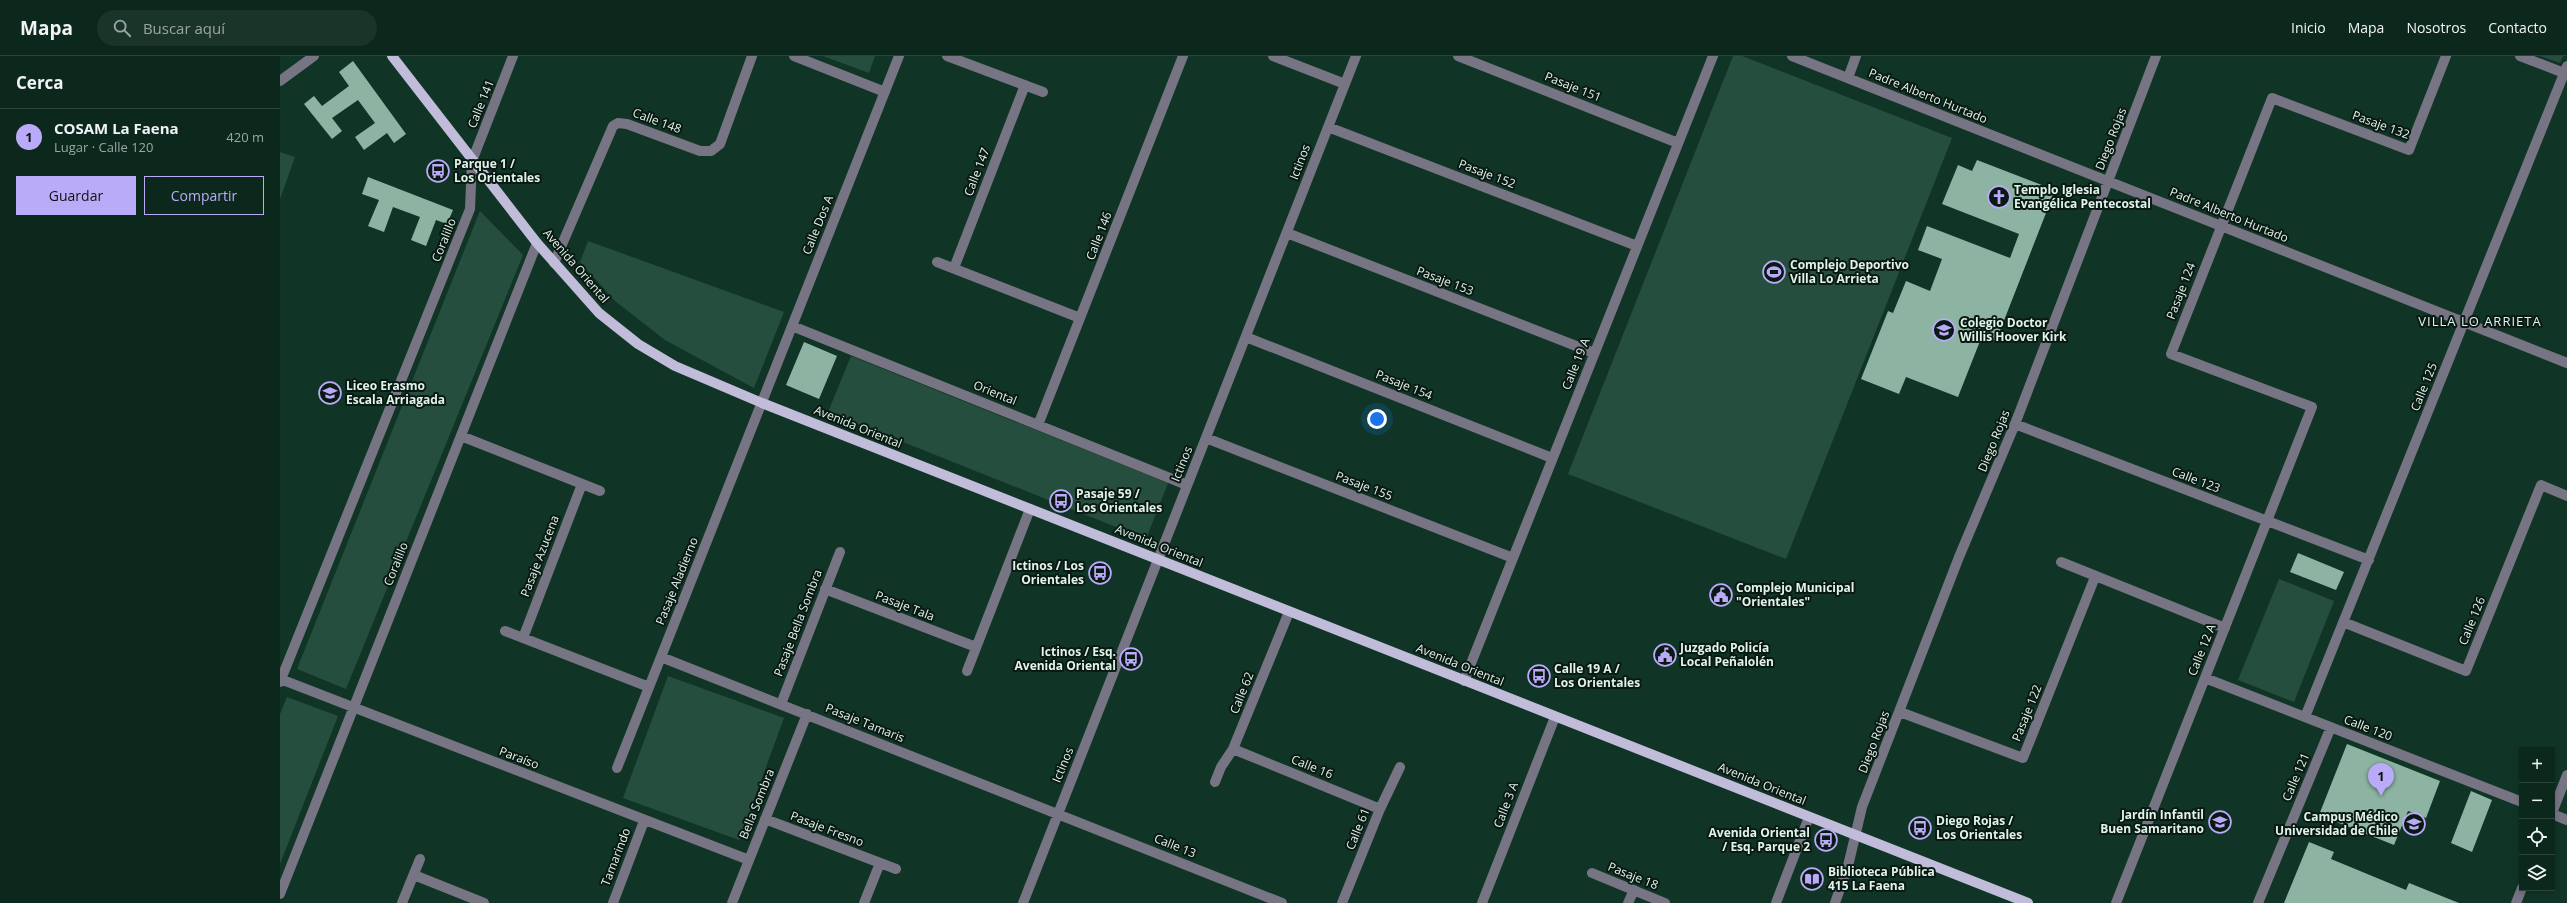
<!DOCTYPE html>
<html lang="es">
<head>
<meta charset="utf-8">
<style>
  :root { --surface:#0c281d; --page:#1a342a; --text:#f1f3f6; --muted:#9aa6a4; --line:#2c443b; --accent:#b9abf7 }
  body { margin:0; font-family:"Open Sans",sans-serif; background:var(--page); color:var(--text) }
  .controls { position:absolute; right:12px; bottom:12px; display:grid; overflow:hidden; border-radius:0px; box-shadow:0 2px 6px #0003 }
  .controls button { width:36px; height:36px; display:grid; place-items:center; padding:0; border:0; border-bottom:1px solid var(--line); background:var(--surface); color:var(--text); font:20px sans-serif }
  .you { position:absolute; left:1097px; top:363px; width:14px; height:14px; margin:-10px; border:3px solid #fff; border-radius:50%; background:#1a73e8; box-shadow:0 0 0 6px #1a73e833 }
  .badge { display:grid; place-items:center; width:26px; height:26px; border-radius:50%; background:var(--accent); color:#111; font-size:13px; font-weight:700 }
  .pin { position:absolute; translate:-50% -33px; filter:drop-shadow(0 1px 2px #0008) }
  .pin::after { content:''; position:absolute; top:21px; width:14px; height:12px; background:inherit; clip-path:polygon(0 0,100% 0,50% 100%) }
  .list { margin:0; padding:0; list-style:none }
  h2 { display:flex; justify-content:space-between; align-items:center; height:52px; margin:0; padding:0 16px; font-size:17px }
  h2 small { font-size:13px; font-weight:400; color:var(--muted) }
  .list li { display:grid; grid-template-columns:26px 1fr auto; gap:12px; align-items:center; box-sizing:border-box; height:56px; padding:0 16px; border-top:1px solid var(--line) }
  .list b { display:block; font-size:15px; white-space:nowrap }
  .list p { margin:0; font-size:13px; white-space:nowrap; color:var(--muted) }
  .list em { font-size:13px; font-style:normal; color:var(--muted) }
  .actions { display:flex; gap:8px; padding:12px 16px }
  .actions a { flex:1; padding:9px 0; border:1px solid var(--accent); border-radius:0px; text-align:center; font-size:14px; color:var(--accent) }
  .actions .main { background:var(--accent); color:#111 }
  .icon { flex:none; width:22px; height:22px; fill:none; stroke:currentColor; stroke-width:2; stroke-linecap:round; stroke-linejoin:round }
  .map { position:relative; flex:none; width:2287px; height:847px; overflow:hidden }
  header { display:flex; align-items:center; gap:24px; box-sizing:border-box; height:56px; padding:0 20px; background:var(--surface); border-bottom:1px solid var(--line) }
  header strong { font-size:19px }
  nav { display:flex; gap:22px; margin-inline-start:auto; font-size:14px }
  .search { width:280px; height:36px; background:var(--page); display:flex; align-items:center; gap:10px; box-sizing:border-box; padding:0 14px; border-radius:22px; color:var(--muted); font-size:15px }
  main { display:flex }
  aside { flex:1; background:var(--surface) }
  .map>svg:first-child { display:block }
  .green { fill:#264e3e }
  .building { fill:#8db4a3 }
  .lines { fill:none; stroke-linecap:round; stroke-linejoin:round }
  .minor { stroke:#777583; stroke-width:10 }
  .major { stroke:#c1bcda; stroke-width:10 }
  .labels { text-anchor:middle; stroke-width:4; stroke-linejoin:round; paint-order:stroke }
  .street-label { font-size:12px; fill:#e0f4ea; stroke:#0a1913 }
  .poi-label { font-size:12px; font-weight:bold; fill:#e0f4ea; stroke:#0a1913; text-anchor:start }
  .neighbourhood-label { font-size:13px; letter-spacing:1px; fill:#e0f4ea; stroke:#0a1913 }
</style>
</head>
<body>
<header>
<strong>Mapa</strong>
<div class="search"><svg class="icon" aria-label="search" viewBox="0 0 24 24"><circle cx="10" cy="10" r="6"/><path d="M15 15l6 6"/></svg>Buscar aquí</div>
<nav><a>Inicio</a><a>Mapa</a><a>Nosotros</a><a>Contacto</a></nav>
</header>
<main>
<aside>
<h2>Cerca<small></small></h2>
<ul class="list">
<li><span class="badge">1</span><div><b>COSAM La Faena</b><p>Lugar · Calle 120</p></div><em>420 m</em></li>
</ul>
<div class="actions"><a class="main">Guardar</a><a>Compartir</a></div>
</aside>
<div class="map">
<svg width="2287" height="847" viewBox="0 0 2287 847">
  <rect width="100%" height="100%" fill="#103527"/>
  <path class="green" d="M543,0H595L589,17Z
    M1453,0H1462L1672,82L1506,503L1288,418Z
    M2260,0H2283L2280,7Z
    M0,96L15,101L0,143Z
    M200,155L243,199L66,633L17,613Z
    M308,185L504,256L474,332L385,284L335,245L300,206Z
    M571,300L888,427L866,483L548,356Z
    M1999,523L2054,545L2014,646L1958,624Z
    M388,620L504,662L459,784L343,742Z
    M7,641L58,660L0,808V658Z"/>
  <path class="building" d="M73,5L126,78L114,87L107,77L84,94L75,81L95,67L78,44L52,62L62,75L52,83L24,48L34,40L42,50L69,30L59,16Z
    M1697,104L1775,134L1716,285L1702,280L1678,341L1626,321L1619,338L1581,323L1608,255L1613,257L1626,225L1650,235L1662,203L1638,194L1647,170L1730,202L1739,178L1662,148L1678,109L1692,115Z
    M88,121L173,154L167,168L156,164L146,190L131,184L140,161L113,151L104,176L88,170L99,144L82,138Z
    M524,286L557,300L539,343L506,329Z
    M2018,497L2064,516L2056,534L2010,516Z
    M2067,688L2160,725L2146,762L2128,755L2114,789L2039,759Z
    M2191,735L2212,744L2192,796L2171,787Z
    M2029,786L2054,796L2051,803L2126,834L2129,827L2179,847H2004Z"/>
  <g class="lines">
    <path class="minor" d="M514,0L605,36
      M667,0L763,36
      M993,0L1065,28
      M1178,0L1398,87
      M1512,0L2287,307
      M2240,0L2284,17
      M1568,22L1576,0
      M0,25L34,0
      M1048,71L1357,190
      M1007,177L1314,297
      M657,206L800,262
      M274,207L333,70L338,67L347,68L420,95H431L440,88L472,0
      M674,212L745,29
      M512,270L907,429
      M966,281L1272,402
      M1735,368L2089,504
      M758,369L903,0
      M181,380L320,435
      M926,382L1233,502
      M1781,506L1945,572
      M545,533L696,591
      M2063,566L2186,615L2261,429L2287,440
      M225,575L369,631
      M243,582L302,428
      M381,601L1002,847
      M687,615L750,453
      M1925,622L2242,746
      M0,623L469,804
      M1184,625L1433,0
      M0,626L190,153L192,105L233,0
      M501,648L560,496
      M1620,656L1743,702L1815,521
      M2025,661L2287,10
      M953,693L1100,753
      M337,712L619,0
      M935,726L941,711L953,693L1009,556
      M2272,757L2287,719
      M2272,758L2287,764
      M485,763L616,813
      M1312,817L1385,847
      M134,819L204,847
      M0,838L257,187
      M122,847L140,803
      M333,847L364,765
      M452,847L527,658
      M584,847L600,807
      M743,847L1076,0
      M1062,847L1100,753L1120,711
      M1202,847L1275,661
      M1348,847L1354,834
      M1496,847L1529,761
      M1555,847L1568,810L1582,751L1679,501L1735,368L1876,0
      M1836,847L2032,351L1891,298L1992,42L2129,94L2166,0
      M1978,847L2051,671
      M2236,847L2242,832"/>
    <path class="major" d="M112,0L257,187L319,257L358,288L395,310L482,347L1748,847"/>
  </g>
  <defs>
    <g id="bus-ring" transform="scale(1.15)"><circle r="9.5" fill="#0a1913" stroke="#b9abf7" stroke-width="1.5"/><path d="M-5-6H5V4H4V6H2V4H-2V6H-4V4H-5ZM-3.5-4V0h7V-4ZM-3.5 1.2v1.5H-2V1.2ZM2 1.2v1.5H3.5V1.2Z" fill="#b9abf7"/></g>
    <g id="church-ring" transform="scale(1.15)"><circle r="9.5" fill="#0a1913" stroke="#b9abf7" stroke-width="1.5"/><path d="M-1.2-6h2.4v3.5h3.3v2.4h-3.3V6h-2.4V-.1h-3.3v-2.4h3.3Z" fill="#b9abf7"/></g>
    <g id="stadium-ring" transform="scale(1.15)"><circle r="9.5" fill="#0a1913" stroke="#b9abf7" stroke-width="1.5"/><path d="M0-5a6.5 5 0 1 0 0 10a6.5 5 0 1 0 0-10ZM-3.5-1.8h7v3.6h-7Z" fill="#b9abf7"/></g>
    <g id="school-ring" transform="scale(1.15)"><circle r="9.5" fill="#0a1913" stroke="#b9abf7" stroke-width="1.5"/><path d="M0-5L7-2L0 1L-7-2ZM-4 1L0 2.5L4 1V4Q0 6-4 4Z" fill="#b9abf7"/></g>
    <g id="civic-ring" transform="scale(1.15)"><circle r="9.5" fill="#0a1913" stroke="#b9abf7" stroke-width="1.5"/><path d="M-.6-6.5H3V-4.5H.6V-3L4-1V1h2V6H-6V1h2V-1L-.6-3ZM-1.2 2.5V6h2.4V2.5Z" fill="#b9abf7"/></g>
    <g id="university-ring" transform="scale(1.15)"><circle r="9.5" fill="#0a1913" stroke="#b9abf7" stroke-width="1.5"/><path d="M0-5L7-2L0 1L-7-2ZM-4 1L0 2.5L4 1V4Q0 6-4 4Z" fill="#b9abf7"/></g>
    <g id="library-ring" transform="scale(1.15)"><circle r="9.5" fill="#0a1913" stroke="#b9abf7" stroke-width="1.5"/><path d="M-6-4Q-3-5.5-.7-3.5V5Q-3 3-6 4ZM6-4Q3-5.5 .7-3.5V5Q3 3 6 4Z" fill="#b9abf7"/></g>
  </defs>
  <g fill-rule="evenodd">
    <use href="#bus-ring" x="158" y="115"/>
    <use href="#church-ring" x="1719" y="141"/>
    <use href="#stadium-ring" x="1494" y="216"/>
    <use href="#school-ring" x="1664" y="274"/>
    <use href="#school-ring" x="50" y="337"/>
    <use href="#bus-ring" x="781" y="445"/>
    <use href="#bus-ring" x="820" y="517"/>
    <use href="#civic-ring" x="1441" y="539"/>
    <use href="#civic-ring" x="1385" y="599"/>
    <use href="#bus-ring" x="851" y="603"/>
    <use href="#bus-ring" x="1259" y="620"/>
    <use href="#school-ring" x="1940" y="766"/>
    <use href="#university-ring" x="2134" y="768"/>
    <use href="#bus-ring" x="1640" y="772"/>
    <use href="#bus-ring" x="1546" y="784"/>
    <use href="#library-ring" x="1532" y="823"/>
  </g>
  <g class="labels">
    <g class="street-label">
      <text transform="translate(1293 31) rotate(22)" y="4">Pasaje 151</text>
      <text transform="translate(1648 40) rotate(22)" y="4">Padre Alberto Hurtado</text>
      <text transform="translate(201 48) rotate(-68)" y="4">Calle 141</text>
      <text transform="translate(377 65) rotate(20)" y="4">Calle 148</text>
      <text transform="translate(2101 69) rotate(20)" y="4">Pasaje 132</text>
      <text transform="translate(1831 83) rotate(-69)" y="4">Diego Rojas</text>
      <text transform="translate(1020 106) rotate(-69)" y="4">Ictinos</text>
      <text transform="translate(697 116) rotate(-69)" y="4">Calle 147</text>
      <text transform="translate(1207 118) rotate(21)" y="4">Pasaje 152</text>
      <text transform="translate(1949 159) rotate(22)" y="4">Padre Alberto Hurtado</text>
      <text transform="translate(538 169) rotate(-68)" y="4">Calle Dos A</text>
      <text transform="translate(819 180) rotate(-69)" y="4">Calle 146</text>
      <text transform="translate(164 184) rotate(-68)" y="4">Coralillo</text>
      <text transform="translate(296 210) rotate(49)" y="4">Avenida Oriental</text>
      <text transform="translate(1165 225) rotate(21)" y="4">Pasaje 153</text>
      <text transform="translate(1901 235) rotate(-69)" y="4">Pasaje 124</text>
      <text transform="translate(1296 308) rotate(-68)" y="4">Calle 19 A</text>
      <text transform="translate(1124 329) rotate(22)" y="4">Pasaje 154</text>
      <text transform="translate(2144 331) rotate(-68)" y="4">Calle 125</text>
      <text transform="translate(715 337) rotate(22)" y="4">Oriental</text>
      <text transform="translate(578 371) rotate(22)" y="4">Avenida Oriental</text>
      <text transform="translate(1714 385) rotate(-68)" y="4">Diego Rojas</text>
      <text transform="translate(902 408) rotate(-68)" y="4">Ictinos</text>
      <text transform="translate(1916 424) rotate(21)" y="4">Calle 123</text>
      <text transform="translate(1084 430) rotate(21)" y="4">Pasaje 155</text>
      <text transform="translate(879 490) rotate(22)" y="4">Avenida Oriental</text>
      <text transform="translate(260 500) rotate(-69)" y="4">Pasaje Azucena</text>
      <text transform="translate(116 508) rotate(-68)" y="4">Coralillo</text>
      <text transform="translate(397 525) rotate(-68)" y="4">Pasaje Aladierno</text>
      <text transform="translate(625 550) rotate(21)" y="4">Pasaje Tala</text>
      <text transform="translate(2192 565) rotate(-68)" y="4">Calle 126</text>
      <text transform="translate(518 567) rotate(-69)" y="4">Pasaje Bella Sombra</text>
      <text transform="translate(1922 594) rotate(-68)" y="4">Calle 12 A</text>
      <text transform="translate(1180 609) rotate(22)" y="4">Avenida Oriental</text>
      <text transform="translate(962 637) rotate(-68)" y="4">Calle 62</text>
      <text transform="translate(1747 657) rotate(-68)" y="4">Pasaje 122</text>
      <text transform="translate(585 667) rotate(22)" y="4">Pasaje Tamaris</text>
      <text transform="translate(2088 672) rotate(21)" y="4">Calle 120</text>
      <text transform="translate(1594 686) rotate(-69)" y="4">Diego Rojas</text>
      <text transform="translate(239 702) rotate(21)" y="4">Paraíso</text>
      <text transform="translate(783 709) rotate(-68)" y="4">Ictinos</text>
      <text transform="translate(1032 711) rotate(22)" y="4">Calle 16</text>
      <text transform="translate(2016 721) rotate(-67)" y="4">Calle 121</text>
      <text transform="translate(1482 728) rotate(22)" y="4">Avenida Oriental</text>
      <text transform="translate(477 748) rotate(-68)" y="4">Bella Sombra</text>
      <text transform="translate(1226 749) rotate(-69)" y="4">Calle 3 A</text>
      <text transform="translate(547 773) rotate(21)" y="4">Pasaje Fresno</text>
      <text transform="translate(1078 773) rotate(-68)" y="4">Calle 61</text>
      <text transform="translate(895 790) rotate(22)" y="4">Calle 13</text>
      <text transform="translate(336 801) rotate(-69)" y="4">Tamarindo</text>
      <text transform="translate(1353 820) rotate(22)" y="4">Pasaje 18</text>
    </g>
    <g class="poi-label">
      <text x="174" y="112">Parque 1 /<tspan x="174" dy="14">Los Orientales</tspan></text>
      <text x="1734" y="138">Templo Iglesia<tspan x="1734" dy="14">Evangélica Pentecostal</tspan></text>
      <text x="1510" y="213">Complejo Deportivo<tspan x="1510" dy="14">Villa Lo Arrieta</tspan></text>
      <text x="1680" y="271">Colegio Doctor<tspan x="1680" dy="14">Willis Hoover Kirk</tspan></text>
      <text x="66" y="334">Liceo Erasmo<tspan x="66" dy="14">Escala Arriagada</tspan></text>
      <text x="796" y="442">Pasaje 59 /<tspan x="796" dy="14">Los Orientales</tspan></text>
      <text x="804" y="514" text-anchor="end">Ictinos / Los<tspan x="804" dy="14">Orientales</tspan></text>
      <text x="1456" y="536">Complejo Municipal<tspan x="1456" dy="14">"Orientales"</tspan></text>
      <text x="1400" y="596">Juzgado Policía<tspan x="1400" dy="14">Local Peñalolén</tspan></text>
      <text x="836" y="600" text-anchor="end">Ictinos / Esq.<tspan x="836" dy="14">Avenida Oriental</tspan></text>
      <text x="1274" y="617">Calle 19 A /<tspan x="1274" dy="14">Los Orientales</tspan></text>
      <text x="1924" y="763" text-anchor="end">Jardín Infantil<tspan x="1924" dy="14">Buen Samaritano</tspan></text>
      <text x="2118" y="765" text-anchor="end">Campus Médico<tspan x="2118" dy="14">Universidad de Chile</tspan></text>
      <text x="1656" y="769">Diego Rojas /<tspan x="1656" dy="14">Los Orientales</tspan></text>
      <text x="1530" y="781" text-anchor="end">Avenida Oriental<tspan x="1530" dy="14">/ Esq. Parque 2</tspan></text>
      <text x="1548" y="820">Biblioteca Pública<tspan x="1548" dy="14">415 La Faena</tspan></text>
    </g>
    <g class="neighbourhood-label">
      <text x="2200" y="270">VILLA LO ARRIETA</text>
    </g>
  </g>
</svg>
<div class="controls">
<button>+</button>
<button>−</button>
<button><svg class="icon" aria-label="locate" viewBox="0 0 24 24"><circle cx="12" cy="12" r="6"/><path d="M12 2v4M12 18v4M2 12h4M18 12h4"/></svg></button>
<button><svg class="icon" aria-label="layers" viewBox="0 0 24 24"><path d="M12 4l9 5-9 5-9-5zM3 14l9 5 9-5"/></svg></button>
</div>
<div class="you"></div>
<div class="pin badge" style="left:2101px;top:740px">1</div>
</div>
</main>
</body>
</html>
